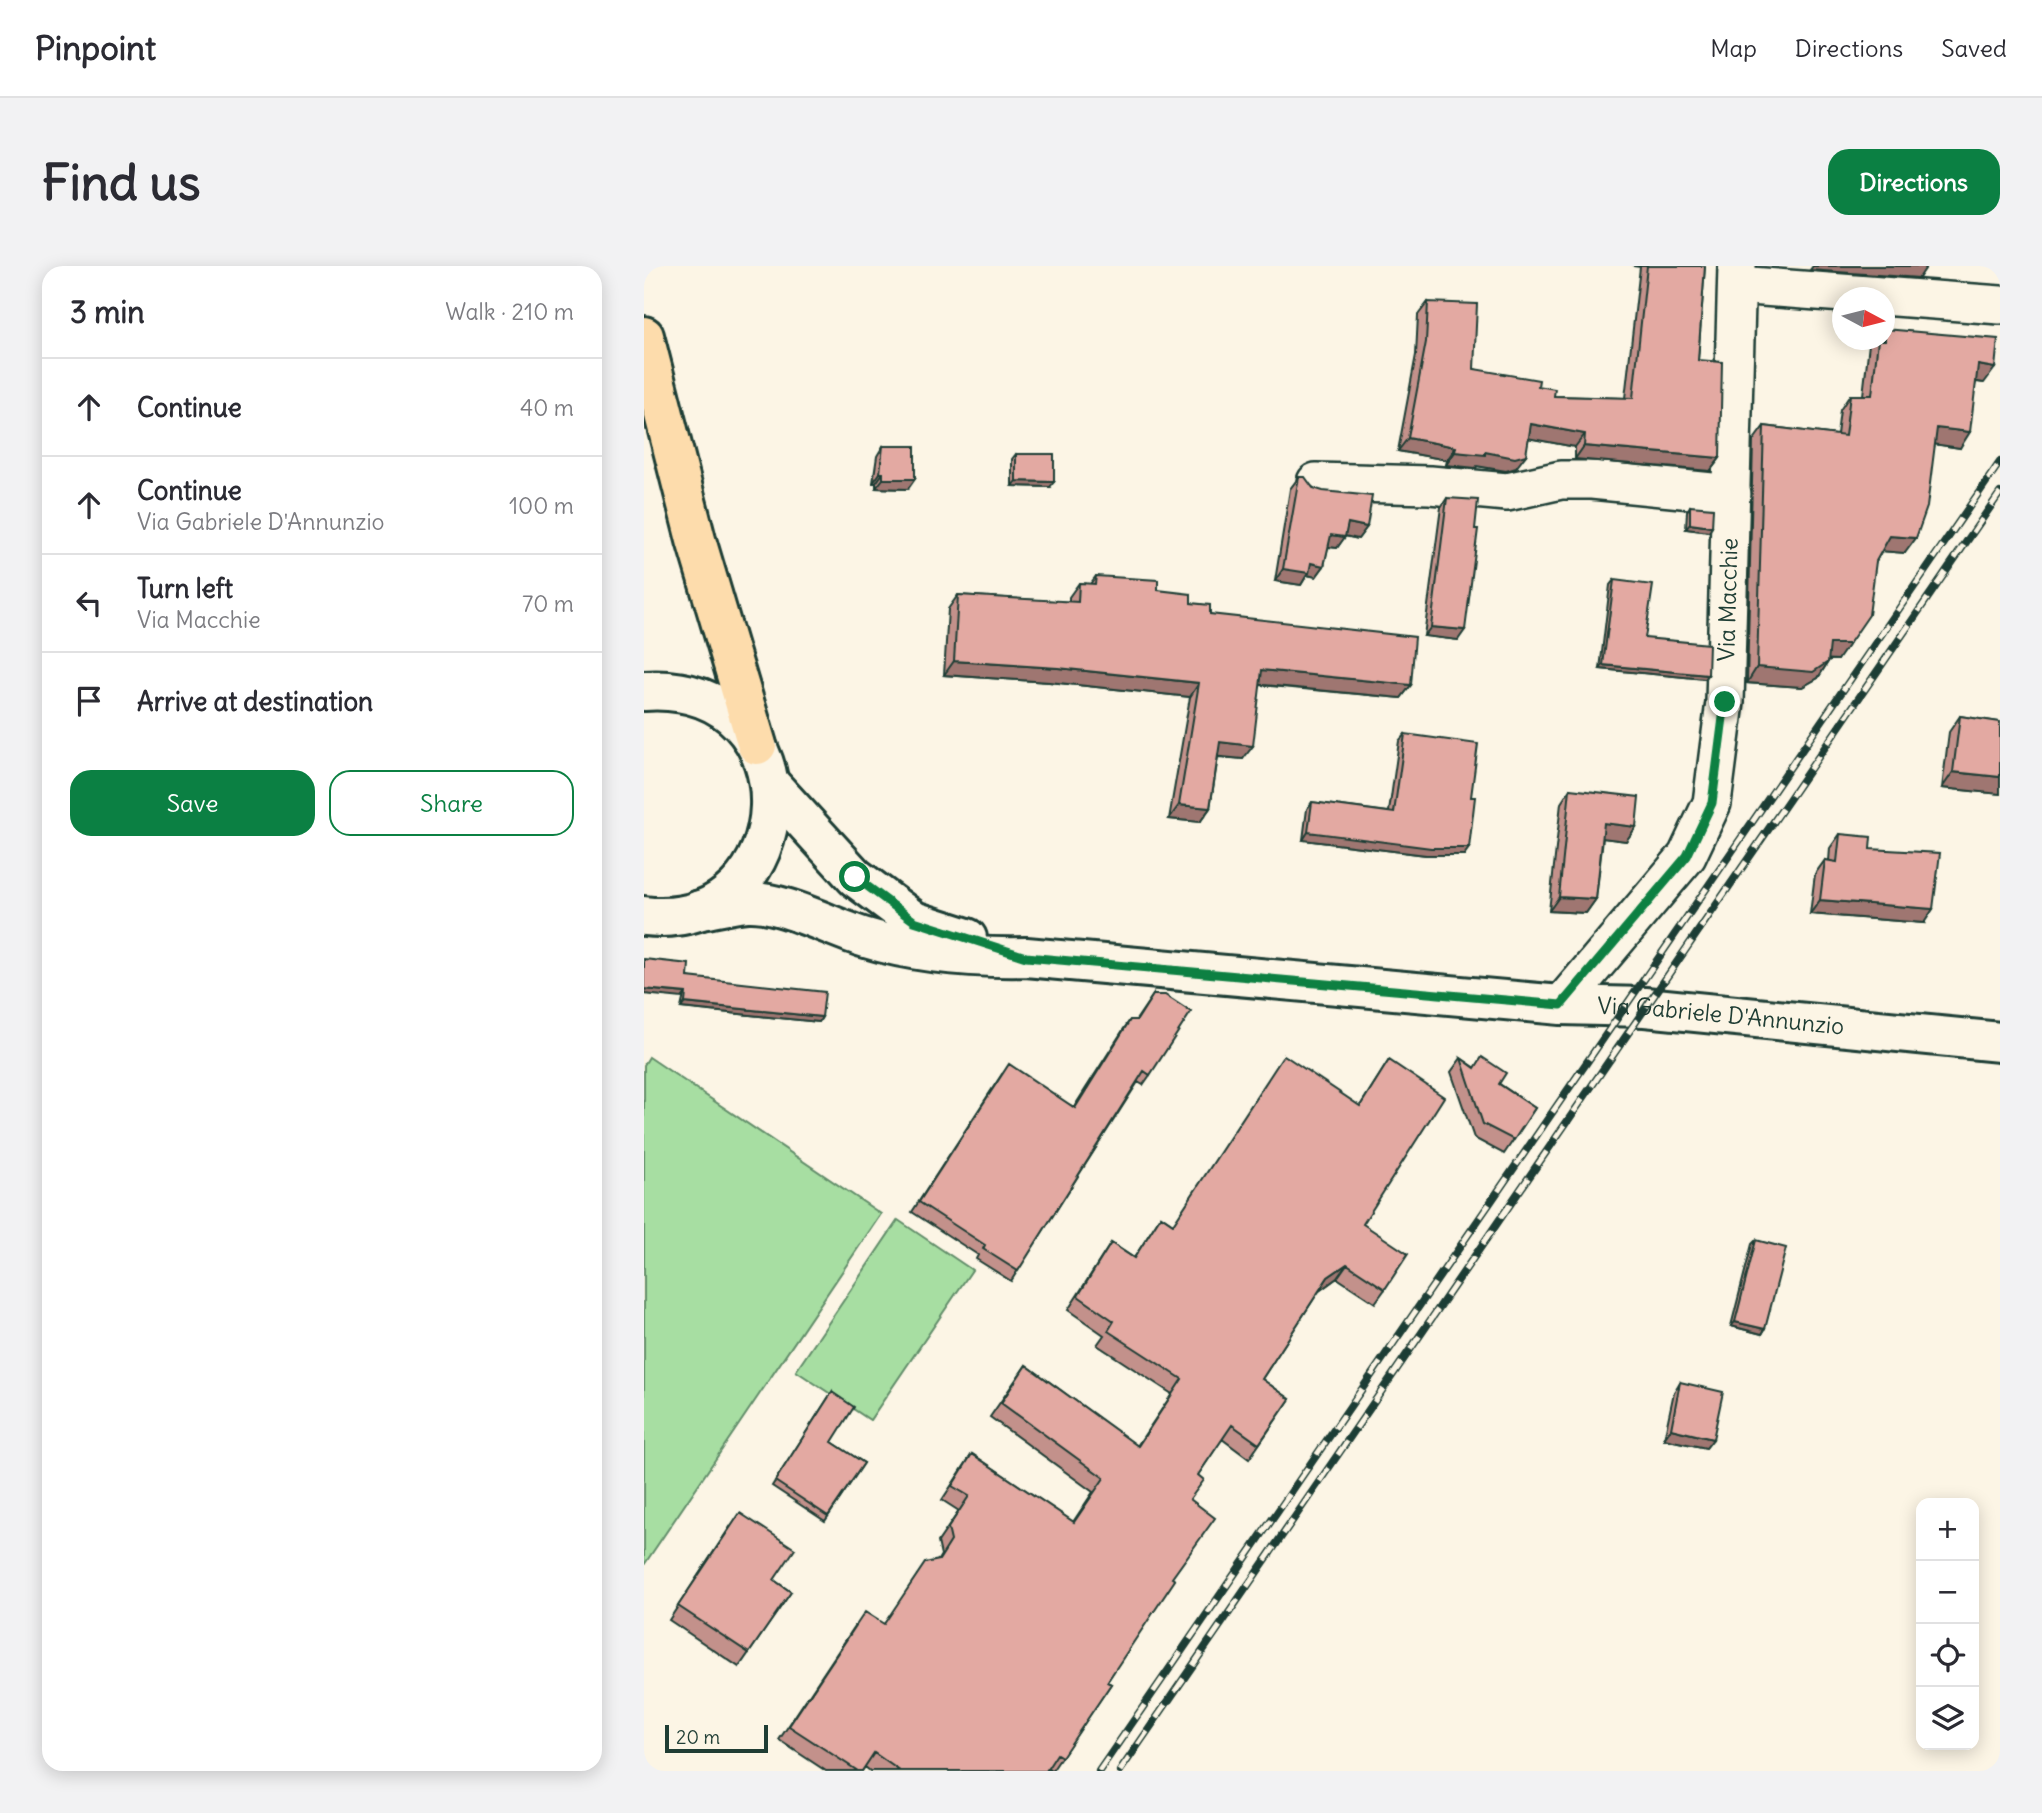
<!DOCTYPE html>
<html lang="en">
<head>
<meta charset="utf-8">
<style>
  :root { --surface:#fff; --page:#f2f2f3; --text:#2b2b33; --muted:#7c7c81; --line:#e1e1e2; --accent:#0b8043 }
  body { margin:0; font-family:Delius,sans-serif; background:var(--page); color:var(--text) }
  .controls { position:absolute; right:21px; bottom:21px; display:grid; overflow:hidden; border-radius:14px; box-shadow:0 4px 18px #0003 }
  .controls button { width:63px; height:63px; display:grid; place-items:center; padding:0; border:0; border-bottom:2px solid var(--line); background:var(--surface); color:var(--text); font:35px sans-serif }
  .compass { position:absolute; left:1188px; top:21px; width:63px; height:63px; border-radius:50%; background:var(--surface); box-shadow:0 4px 18px #0003; rotate:97deg }
  .scale { position:absolute; left:21px; bottom:18px; width:103px; box-sizing:border-box; padding-left:7px; border:4px solid #1f3d34; border-top:0; font-size:19px; line-height:24px; white-space:nowrap; color:#1f3d34; -webkit-text-stroke:5px #fcf5e5; paint-order:stroke }
  .stop { position:absolute; width:21px; height:21px; margin:-16px; border:5px solid #0b8043; border-radius:50%; background:#fff }
  .stop.end { background:#0b8043; border-color:#fff; box-shadow:0 2px 7px #0008 }
  .list { margin:0; padding:0; list-style:none }
  h2 { display:flex; justify-content:space-between; align-items:center; height:91px; margin:0; padding:0 28px; font-size:30px }
  h2 small { font-size:23px; font-weight:400; color:var(--muted) }
  .list li { display:grid; grid-template-columns:46px 1fr auto; gap:21px; align-items:center; box-sizing:border-box; height:98px; padding:0 28px; border-top:2px solid var(--line) }
  .list b { display:block; font-size:26px; white-space:nowrap }
  .list p { margin:0; font-size:23px; white-space:nowrap; color:var(--muted) }
  .list em { font-size:23px; font-style:normal; color:var(--muted) }
  .actions { display:flex; gap:14px; padding:21px 28px }
  .actions a { flex:1; padding:16px 0; border:2px solid var(--accent); border-radius:21px; text-align:center; font-size:24px; color:var(--accent) }
  .actions .main { background:var(--accent); color:#fff }
  .icon { flex:none; width:38px; height:38px; fill:none; stroke:currentColor; stroke-width:2; stroke-linecap:round; stroke-linejoin:round }
  .map { position:relative; flex:none; width:1356px; height:1505px; overflow:hidden; border-radius:21px }
  header { display:flex; align-items:center; gap:42px; box-sizing:border-box; height:98px; padding:0 35px; background:var(--surface); border-bottom:2px solid var(--line) }
  header strong { font-size:33px }
  nav { display:flex; gap:38px; margin-inline-start:auto; font-size:24px }
  .intro { display:flex; align-items:center; justify-content:space-between; box-sizing:border-box; height:168px; padding:0 42px }
  h1 { margin:0; font-size:49px }
  .button { padding:18px 32px; border-radius:21px; background:var(--accent); color:#fff; font-size:24px; font-weight:700 }
  main { display:flex; gap:42px; padding:0 42px }
  aside { flex:1; background:var(--surface); border-radius:21px; box-shadow:0 4px 18px #0003 }
  .map>svg:first-child { display:block }
  .green { fill:#a7dea2; stroke:#638e6b; stroke-width:2 }
  .lines { fill:none; stroke-linecap:round; stroke-linejoin:round }
  .minor-casing { stroke:#1f3d34; stroke-width:42 }
  .tertiary-casing { stroke:#1f3d34; stroke-width:44 }
  .secondary-casing { stroke:#1f3d34; stroke-width:44 }
  .trunk-casing { stroke:#1f3d34; stroke-width:44 }
  .minor { stroke:#fcf5e5; stroke-width:37 }
  .tertiary { stroke:#fcf5e5; stroke-width:38 }
  .secondary { stroke:#fcf5e5; stroke-width:38 }
  .trunk { stroke:#fddcac; stroke-width:38 }
  .rail-casing { stroke:#1f3d34; stroke-width:8 }
  .rail { stroke:#fcf5e5; stroke-width:5; stroke-dasharray:16; stroke-linecap:butt }
  .wall { fill:#c3918b; stroke:#1f3d34; stroke-width:2 }
  .shaded-wall { fill:#9f7671; stroke:#1f3d34; stroke-width:2 }
  .building { fill:#e3a9a2; stroke:#1f3d34; stroke-width:2 }
  .route { stroke:#0b8043; stroke-width:9 }
  .labels { text-anchor:middle; stroke-width:6; stroke-linejoin:round; paint-order:stroke }
  .street-label { font-size:23px; fill:#1f3d34; stroke:#fcf5e5 }
</style>
</head>
<body>
<header>
<strong>Pinpoint</strong>
<nav><a>Map</a><a>Directions</a><a>Saved</a></nav>
</header>
<div class="intro"><h1>Find us</h1><a class="button">Directions</a></div>
<main>
<aside>
<h2>3 min<small>Walk · 210 m</small></h2>
<ul class="list">
<li><svg class="icon" aria-label="ahead" viewBox="0 0 24 24"><path d="M12 20V5M6 11l6-6 6 6"/></svg><div><b>Continue</b></div><em>40 m</em></li>
<li><svg class="icon" aria-label="ahead" viewBox="0 0 24 24"><path d="M12 20V5M6 11l6-6 6 6"/></svg><div><b>Continue</b><p>Via Gabriele D'Annunzio</p></div><em>100 m</em></li>
<li><svg class="icon" aria-label="left" viewBox="0 0 24 24"><path d="M17 20v-9H6M10 6l-5 5 5 5"/></svg><div><b>Turn left</b><p>Via Macchie</p></div><em>70 m</em></li>
<li><svg class="icon" aria-label="arrive" viewBox="0 0 24 24"><path d="M6 21V4h12l-3 4 3 4H6"/></svg><div><b>Arrive at destination</b></div></li>
</ul>
<div class="actions"><a class="main">Save</a><a>Share</a></div>
</aside>
<div class="map">
<svg width="1356" height="1505" viewBox="0 0 1356 1505">
  <rect width="100%" height="100%" fill="#fcf5e5"/>
  <filter id="ink" filterUnits="userSpaceOnUse"><feTurbulence type="fractalNoise" baseFrequency=".0143" numOctaves="2"/><feDisplacementMap in="SourceGraphic" scale="14" xChannelSelector="R" yChannelSelector="G"/><feConvolveMatrix kernelMatrix="1 2 1 2 8 2 1 2 1" color-interpolation-filters="sRGB"/></filter>
  <g filter="url(#ink)">
    <path class="green" d="M5,791L237,948L0,1299V799Z
      M254,954L328,1004L226,1154L152,1105Z"/>
    <g class="lines">
      <g class="minor-casing">
        <g id="minor">
          <path d="M1093,19L1356,39"/>
          <path d="M672,216L786,219L863,226L917,214H948L1088,228"/>
          <path id="s1" d="M917,739L1043,590L1068,537L1081,436L1093,0"/>
        </g>
      </g>
      <g class="tertiary-casing">
        <g id="tertiary">
          <path d="M127,519L211,611L270,655L323,672"/>
          <path id="s2" d="M56,644C71,642 88,637 103,636C137,634 189,662 222,672C274,688 328,692 382,691L917,739L1001,741L1356,776"/>
        </g>
      </g>
      <g class="secondary-casing">
        <path id="secondary" d="M0,425C176,413 160,669 0,650"/>
      </g>
      <g class="trunk-casing">
        <path id="trunk" d="M0,70L52,274L113,479"/>
      </g>
      <use href="#minor" class="minor"/>
      <use href="#tertiary" class="tertiary"/>
      <use href="#secondary" class="secondary"/>
      <use href="#trunk" class="trunk"/>
      <g class="rail-casing">
        <path id="rail" d="M455,1505L1356,196
          M476,1505L1356,227"/>
      </g>
      <use href="#rail" class="rail"/>
    </g>
    <path class="wall" d="M989,0H1061L1054,94L1076,192L1066,205L931,193V181L885,172L872,202L862,205L833,200L832,202L802,199L803,194L754,185L772,89L774,49L784,36L830,103L894,120L910,130L981,132L996,1Z
      M1228,74H1241L1340,117L1332,116L1316,182L1291,178L1261,287L1237,285L1232,295L1194,394H1185L1174,412L1158,421L1103,417L1109,175L1120,160L1193,169L1196,144L1206,129H1219L1225,78Z
      M239,180L264,223L232,222V217H229L233,190Z
      M372,188L406,221L368,220V193Z
      M655,211L723,261L714,273L701,270L693,282L684,281L680,300L672,311L663,309L657,319L631,315L646,223Z
      M803,232L831,263L814,374L780,370L797,241Z
      M1046,240L1065,266L1042,263L1043,245Z
      M452,310L514,324L547,337L566,348L767,419L757,432L616,419L599,493L574,491L566,542L556,556L525,553L546,431L405,416L300,409L304,343L314,329L425,336V331L435,317L446,318Z
      M970,314L1001,372L1064,409L1061,413L956,403L966,319Z
      M1316,450L1356,456V528L1298,522L1305,466Z
      M761,468L820,589H782L659,574L663,543L668,536L745,546L755,475Z
      M926,523L992,561L982,575L959,572L952,633L942,647L905,645L917,537Z
      M1196,568L1226,583L1280,657L1166,648L1171,608L1181,594L1185,595L1186,582Z
      M44,711L178,751L175,756L37,742Z
      M509,729L506,809L499,819L494,816L367,1015L332,993L334,989L268,946L358,808L430,841L479,764L486,754H492Z
      M817,792L891,842L860,888L830,872L807,806Z
      M745,794L719,958L741,1023L731,1037L693,1012L675,1025L618,1113L646,1133L605,1193L578,1173L554,1209L546,1233L528,1312L463,1416L467,1418L408,1505L404,1503L402,1505H226L221,1501L218,1505H182L135,1474L211,1360L240,1358L294,1294L297,1289L294,1276L315,1245L298,1234L328,1188L429,1256L449,1226L346,1151L382,1099L493,1180L528,1128L453,1079L460,1069L424,1044L467,977L490,992L517,950L529,958L716,840Z
      M1112,974L1121,1063L1118,1068L1087,1060L1108,978Z
      M1036,1116L1069,1173L1062,1182L1020,1173L1030,1126Z
      M188,1126V1176L220,1197L181,1255L128,1220Z
      M86,1261L130,1314L147,1326L95,1401L25,1354Z"/>
    <path class="shaded-wall" d="M1169,0H1283L1275,12L1166,4Z
      M1334,99L1351,102L1340,117L1323,114Z
      M887,158L941,168L931,181L878,171Z
      M1293,162L1326,166L1316,182L1282,177Z
      M764,172L812,181L803,194L754,185Z
      M940,180L1076,192L1066,205L931,193Z
      M811,186H841L882,189L872,202L862,205L833,200L832,202L802,199Z
      M236,207H239L232,217H229Z
      M239,213H271L264,223L232,222Z
      M372,215L410,216L406,221L368,220Z
      M704,257L723,261L714,273L696,269Z
      M1046,258L1068,261L1065,266L1042,263Z
      M687,269L701,271L693,282L678,280Z
      M1246,270L1272,272L1261,287L1235,285Z
      M667,297L680,300L672,311L663,309L657,319L631,315L639,303Z
      M787,361L821,364L814,374L780,370Z
      M1186,378H1205L1194,394L1175,393Z
      M310,395L414,402L555,417L546,431L405,416L300,409Z
      M1184,396L1174,412L1158,421L1103,417L1113,401Z
      M959,399L1064,409L1061,413L956,403Z
      M618,404L767,419L757,432L609,418Z
      M576,476L609,480L599,493L567,490Z
      M1309,506L1356,511V528L1298,522Z
      M535,539L566,542L556,556L525,553Z
      M960,557L992,561L982,575L950,571Z
      M664,566L825,582L820,589H782L659,574Z
      M915,631L952,633L942,647L905,645Z
      M1176,634L1289,643L1280,657L1166,648Z
      M0,723L42,727L38,732L0,728Z
      M41,737L178,751L175,756L37,742Z
      M703,998L693,1012L674,1026L684,1011Z
      M1091,1056L1121,1063L1118,1068L1087,1060Z
      M1027,1163L1069,1173L1062,1182L1020,1173Z"/>
    <path class="building" d="M1003,0H1061L1054,94L1078,96L1076,192L940,180L941,168L887,158L882,189L871,192L841,186V189L811,186L812,181L764,172L782,76L784,36L833,38L830,103L895,114L894,120L911,123L910,130L989,132Z
      M1241,63L1354,73L1351,102L1334,99L1326,166L1293,162L1283,241L1272,272L1246,270L1232,295L1225,349L1205,378H1186L1184,396L1169,406L1113,401L1120,160L1201,170L1206,129H1228L1234,74H1241Z
      M239,180H271V213H239V207H236Z
      M372,188H410V216L372,215Z
      M655,211H661L669,222L679,225L728,230L723,261L704,257L701,271L687,269L680,300L667,297L665,307L639,303Z
      M803,232L834,234L831,263H834L821,364L787,361Z
      M1046,240L1069,242L1068,261L1046,258Z
      M452,310L514,314V324L547,328V337L566,339V348L771,371L767,419L618,404L609,480L576,476L566,542L535,539L555,417L414,402L310,395L314,329L434,336L435,317L451,318Z
      M970,314L1009,319L1001,372L1065,378L1064,409L959,399Z
      M1316,450L1356,456V511L1309,506Z
      M761,468L834,478L827,531H831L825,582H787L664,566L668,536L750,547Z
      M926,523L995,531L992,561L960,557L952,633L915,631Z
      M1196,568L1227,571L1226,583L1296,587L1289,643L1176,634L1181,594L1193,596Z
      M0,693L45,698L44,711L181,726L178,751L41,737L42,727L0,723Z
      M509,729H521L547,746L506,809L500,805L374,1005L339,983L341,979L275,936L365,798L431,842L486,754H493Z
      M640,789L716,840L745,794L800,831L719,958L764,988L741,1023L703,998L684,1011L618,1113L646,1133L615,1178L588,1159L554,1209L560,1214L546,1233L571,1252L528,1312L531,1314L463,1416L467,1418L418,1491L413,1488L402,1505H256L230,1487L218,1505H214L145,1460L221,1346L240,1358L281,1297L295,1294L307,1275L304,1262L325,1230L308,1220L328,1188L430,1256L460,1212L357,1137L382,1099L494,1180L538,1113L464,1065L470,1055L434,1030L467,977L490,992L517,950L529,958Z
      M838,791L862,807L855,818L891,842L870,874L839,858L817,792L831,802Z
      M1112,974L1142,982L1121,1063L1091,1056Z
      M1036,1116L1079,1126L1069,1173L1027,1163Z
      M188,1126L210,1141L188,1176L220,1197L184,1250L131,1215Z
      M96,1247L151,1283L130,1314L147,1326L105,1387L34,1340Z"/>
  </g>
  <g class="lines" filter="url(#ink)">
    <path class="route" d="M211,611L270,655L382,691L917,739L1043,590L1068,537L1081,436"/>
  </g>
  <g class="labels">
    <g class="street-label">
      <text dy="8" stroke="none"><textPath href="#s1" startOffset="458">Via Macchie</textPath></text>
      <text dy="8" stroke="none"><textPath href="#s2" startOffset="1032">Via Gabriele D'Annunzio</textPath></text>
    </g>
  </g>
</svg>
<div class="controls">
<button>+</button>
<button>−</button>
<button><svg class="icon" aria-label="locate" viewBox="0 0 24 24"><circle cx="12" cy="12" r="6"/><path d="M12 2v4M12 18v4M2 12h4M18 12h4"/></svg></button>
<button><svg class="icon" aria-label="layers" viewBox="0 0 24 24"><path d="M12 4l9 5-9 5-9-5zM3 14l9 5 9-5"/></svg></button>
</div>
<svg class="compass" viewBox="-18 -18 36 36"><path d="M0-13l5 13h-10z" fill="#e53935"/><path d="M0 13l5-13h-10z" fill="#7c7c81"/></svg>
<div class="scale">20 m</div>
<div class="stop" style="left:211px;top:611px"></div>
<div class="stop end" style="left:1081px;top:436px"></div>
</div>
</main>
</body>
</html>
